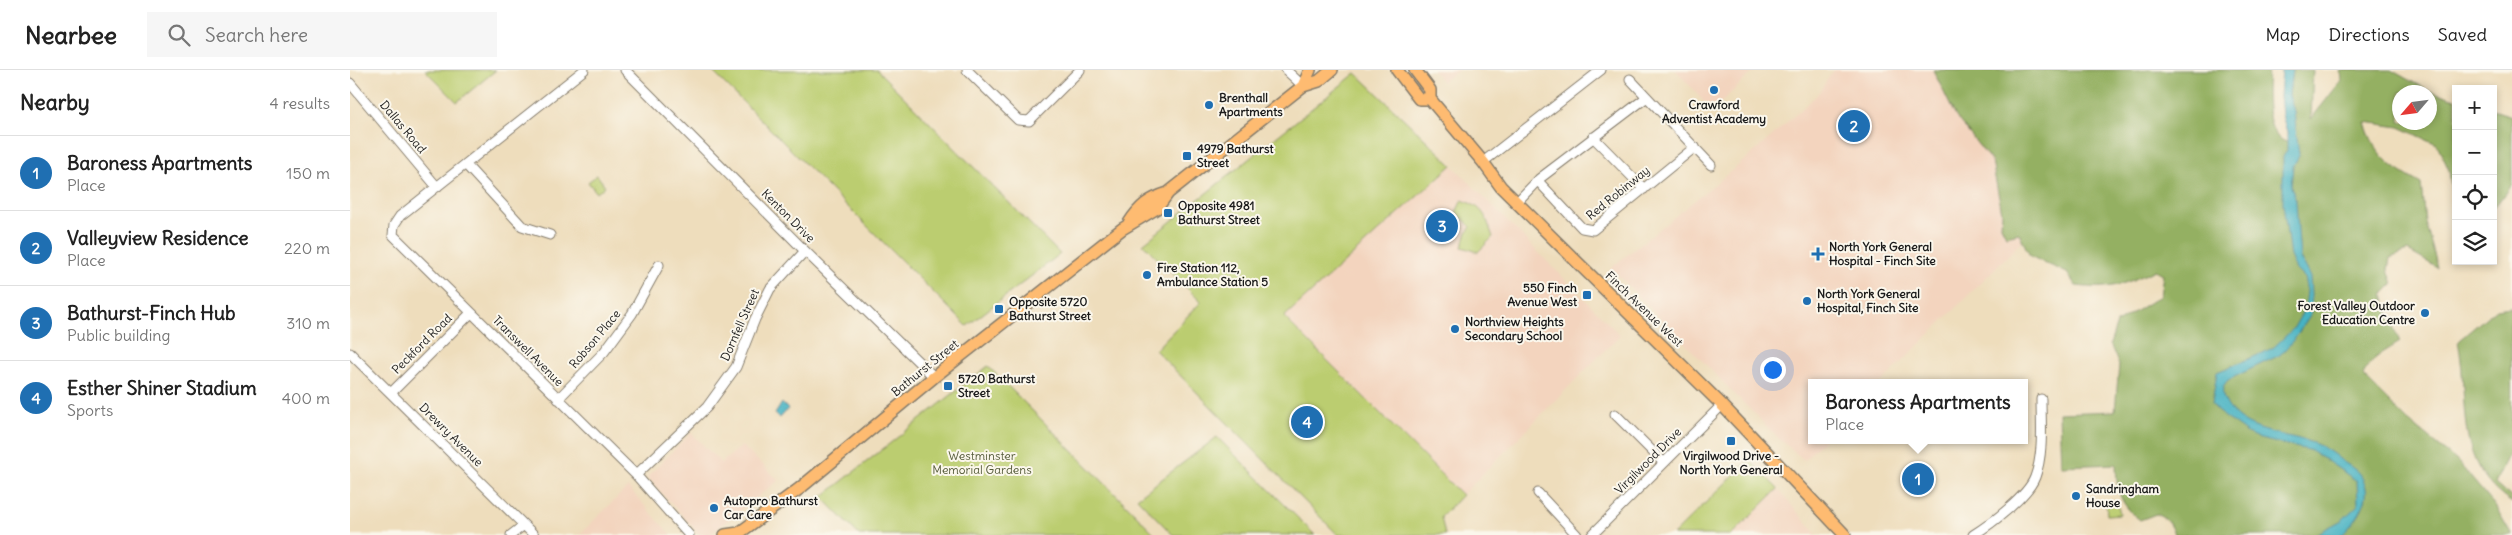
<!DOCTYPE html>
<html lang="en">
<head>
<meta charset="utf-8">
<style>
  :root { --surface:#fff; --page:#f6f6f6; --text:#222; --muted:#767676; --line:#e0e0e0; --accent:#1f6fb2 }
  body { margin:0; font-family:Delius,sans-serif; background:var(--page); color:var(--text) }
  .controls { position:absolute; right:15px; top:15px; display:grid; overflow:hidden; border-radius:0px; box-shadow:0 2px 8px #0003 }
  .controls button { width:45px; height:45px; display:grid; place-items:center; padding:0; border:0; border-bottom:1px solid var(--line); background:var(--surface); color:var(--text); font:25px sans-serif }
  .compass { position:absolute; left:2042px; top:15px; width:45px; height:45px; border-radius:50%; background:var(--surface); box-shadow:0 2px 8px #0003; rotate:242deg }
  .you { position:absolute; left:1422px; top:299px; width:18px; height:18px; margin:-12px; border:4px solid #fff; border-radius:50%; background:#1a73e8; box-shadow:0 0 0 8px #1a73e833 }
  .badge { display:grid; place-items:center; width:32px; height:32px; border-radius:50%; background:var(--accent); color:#fff; font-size:16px; font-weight:700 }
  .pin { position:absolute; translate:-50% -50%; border:2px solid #fff; box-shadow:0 1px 5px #0006 }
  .popup { position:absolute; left:1458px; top:309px; width:220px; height:65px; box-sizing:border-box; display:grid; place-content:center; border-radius:0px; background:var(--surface); filter:drop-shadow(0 1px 4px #0005); font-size:16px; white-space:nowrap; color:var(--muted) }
  .popup b { font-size:19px; color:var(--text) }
  .popup::after { content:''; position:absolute; left:50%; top:100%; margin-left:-10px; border:10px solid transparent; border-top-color:var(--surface) }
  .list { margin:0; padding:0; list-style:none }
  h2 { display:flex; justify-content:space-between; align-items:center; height:65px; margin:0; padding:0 20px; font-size:21px }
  h2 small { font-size:16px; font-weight:400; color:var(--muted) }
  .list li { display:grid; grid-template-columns:32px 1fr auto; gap:15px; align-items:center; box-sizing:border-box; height:75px; padding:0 20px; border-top:1px solid var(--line) }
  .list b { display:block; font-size:19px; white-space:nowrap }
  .list p { margin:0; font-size:16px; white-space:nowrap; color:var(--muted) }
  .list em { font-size:16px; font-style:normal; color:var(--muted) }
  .icon { flex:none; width:28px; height:28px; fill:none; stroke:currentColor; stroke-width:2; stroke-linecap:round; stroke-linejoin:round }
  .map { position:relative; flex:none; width:2162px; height:465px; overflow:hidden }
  header { display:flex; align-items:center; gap:30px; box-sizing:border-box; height:70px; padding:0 25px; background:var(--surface); border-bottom:1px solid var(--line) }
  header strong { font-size:24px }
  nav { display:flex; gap:28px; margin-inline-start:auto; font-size:18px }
  .search { width:350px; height:45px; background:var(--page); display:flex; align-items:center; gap:12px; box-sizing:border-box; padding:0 18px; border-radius:0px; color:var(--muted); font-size:19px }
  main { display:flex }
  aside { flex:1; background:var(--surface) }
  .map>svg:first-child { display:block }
  .built { fill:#f3d4be }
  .green { fill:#bbcd70; stroke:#6c7446 }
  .forest { fill:#94b062; stroke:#58663f; fill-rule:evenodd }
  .water { fill:#46b2c3; stroke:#316770 }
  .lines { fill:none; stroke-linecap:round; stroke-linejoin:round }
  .minor-casing { stroke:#857c6c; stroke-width:11 }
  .major-casing { stroke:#857c6c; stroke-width:14 }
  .minor { stroke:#fff; stroke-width:9 }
  .major { stroke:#febb71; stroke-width:11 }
  .poi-dot { fill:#1f6fb2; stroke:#fbf7ec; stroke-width:2 }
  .labels { text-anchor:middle; stroke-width:4; stroke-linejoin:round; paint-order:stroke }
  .poi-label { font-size:12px; font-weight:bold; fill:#1c1c1c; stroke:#fbf7ec; text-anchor:start }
  .street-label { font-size:12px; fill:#1c1c1c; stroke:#fbf7ec }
  .park-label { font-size:12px; fill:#545a39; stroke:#fbf7ec }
</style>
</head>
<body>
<header>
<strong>Nearbee</strong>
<div class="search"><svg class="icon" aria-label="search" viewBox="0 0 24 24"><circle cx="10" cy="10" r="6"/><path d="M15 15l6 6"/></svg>Search here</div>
<nav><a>Map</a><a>Directions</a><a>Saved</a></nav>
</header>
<main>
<aside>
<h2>Nearby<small>4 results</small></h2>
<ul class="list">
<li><span class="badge">1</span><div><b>Baroness Apartments</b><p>Place</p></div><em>150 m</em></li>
<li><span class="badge">2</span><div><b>Valleyview Residence</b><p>Place</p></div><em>220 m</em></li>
<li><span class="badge">3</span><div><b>Bathurst-Finch Hub</b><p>Public building</p></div><em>310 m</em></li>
<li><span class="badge">4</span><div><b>Esther Shiner Stadium</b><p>Sports</p></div><em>400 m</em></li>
</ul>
</aside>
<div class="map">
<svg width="2162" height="465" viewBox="0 0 2162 465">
  <rect width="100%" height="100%" fill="#fbf7ec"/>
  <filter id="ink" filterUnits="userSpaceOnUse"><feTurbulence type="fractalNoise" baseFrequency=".02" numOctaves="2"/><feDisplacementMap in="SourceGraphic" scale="10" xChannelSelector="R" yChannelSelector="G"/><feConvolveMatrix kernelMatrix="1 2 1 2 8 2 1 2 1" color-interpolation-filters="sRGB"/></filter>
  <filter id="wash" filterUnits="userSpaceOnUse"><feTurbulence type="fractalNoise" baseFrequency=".0096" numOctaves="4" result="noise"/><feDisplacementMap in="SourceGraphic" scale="20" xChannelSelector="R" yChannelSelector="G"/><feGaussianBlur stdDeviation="1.12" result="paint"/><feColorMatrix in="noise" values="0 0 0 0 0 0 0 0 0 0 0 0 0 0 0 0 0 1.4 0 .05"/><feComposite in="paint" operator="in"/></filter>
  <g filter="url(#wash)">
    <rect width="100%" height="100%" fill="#eeddbc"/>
    <path class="built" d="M1083,0H1109L1092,12Z
      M1326,0H1405L1362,41Z
      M1484,0H1583L1606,47L1642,92L1652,143L1651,156L1655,165L1669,163L1673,170L1531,313H1462V370H1474L1454,390L1424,364L1261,198L1401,85L1467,25Z
      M1102,95L1270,265L1112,425L934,247Z
      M341,363L371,393L392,376L429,410L359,465H350L297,407Z
      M278,417L321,465H229Z
      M1428,419L1467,465H1382Z"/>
    <path class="green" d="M75,0H146L107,32Z
      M361,0H527L710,184L617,256Z
      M1006,3L1102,95L934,247L1112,425L1091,447L1095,465H988L805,280L851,232L793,174Z
      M247,105L255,116L247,123L238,112Z
      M1112,130C1135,138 1135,145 1143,167L1128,182L1112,177L1117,162L1121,157L1106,142Z
      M638,296L806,465H509L472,427Z
      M867,367L965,465H823L787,428Z
      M1399,390L1428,419L1382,465H1323Z
      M1756,431H1767L1770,444L1757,445Z"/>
    <path class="forest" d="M1583,0H1918C1917,16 1915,53 1927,66C1930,70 1939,73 1944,76V41L1939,25L1942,0H1963L1961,49L1991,11L1990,0H2041L2077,20L2106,29V162L2099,100L2087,74L2049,57L2015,52C2026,88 2040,96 2071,114L2075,152L2088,198L2058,181L2040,188L2038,199L2043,214L2033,224L2040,250L2050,272C2036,281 2018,289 2013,306L2058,351L2107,391L2145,436L2162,465H1825L1817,450L1806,444L1790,450C1768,432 1767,421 1766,394L1711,396L1709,343L1765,341L1769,295L1760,274L1767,253L1810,226L1813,204L1805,200C1773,215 1762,220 1726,216L1717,203L1680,186L1669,163L1656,166L1651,156L1652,143L1642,92L1606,47ZM2050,22H2080V52H2050Z
      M2143,40L2162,46V114L2143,139Z
      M2161,237L2162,377L2145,413L2162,428V433C2101,393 2120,332 2108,271L2146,239Z"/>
    <path class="water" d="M1932,0H1942L1939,25L1944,41L1949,86L1943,96L1941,116L1946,131L1950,188L1960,207L1962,242L1946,267L1930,285L1878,310C1872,316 1871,323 1875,331C1891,364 1933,362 1963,373C1973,376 1984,384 1992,391C1998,395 2006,399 2010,405C2027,425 2006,451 1992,465H1964L1992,450L2008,435L2007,411L1962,381L1910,369L1897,363L1867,341L1862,333L1867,302L1913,283L1924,277L1943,259L1955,238L1957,221L1954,208L1946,200L1940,186L1933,134V87L1937,80V62L1932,45L1930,26Z
      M432,333L438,339L430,348L425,344Z"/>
  </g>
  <g filter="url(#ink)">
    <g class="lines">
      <g class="minor-casing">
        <path id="minor" d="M234,0L50,146L44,155L43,165L286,405L339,465
          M275,0L455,181L584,307
          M617,0L668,50L679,51L730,0
          M936,0L953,16
          M1280,9L1361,95
          M0,13L87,117
          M1243,67L1294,119
          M1133,92L1251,0
          M116,95L172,156L200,165
          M1188,111L1232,158L1243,160L1345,77
          M1166,133L1189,109L1297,27
          M0,283L184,465
          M41,323L121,243
          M208,329L254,282L282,244L309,195
          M1265,344L1314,393
          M286,405L357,337L386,297L405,249L420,219L455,181
          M1188,423L1227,465
          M161,465L174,455
          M1242,465L1372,335
          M1623,465C1641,454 1678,426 1685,407C1694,383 1691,354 1691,329"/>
      </g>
      <g class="major-casing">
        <path id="major" d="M1047,0L1069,29H1080
          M1065,0L1080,20V29L1133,92L1151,117L1372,335L1495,465
          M953,16L960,0
          M779,153C790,136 799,129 818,123
          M375,465L389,463L449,419L584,307L772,159L807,138L818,123L953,16L969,11L982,0"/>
      </g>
      <use href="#minor" class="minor"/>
      <use href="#major" class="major"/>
    </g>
  </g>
  <g class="poi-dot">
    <circle cx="1364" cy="20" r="5"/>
    <circle cx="859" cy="35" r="5"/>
    <rect x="832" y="81" width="10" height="10" rx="2.5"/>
    <rect x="813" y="138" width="10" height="10" rx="2.5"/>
    <path d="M1465.5 176.5h5v5h5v5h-5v5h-5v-5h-5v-5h5z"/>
    <circle cx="797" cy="205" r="5"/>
    <rect x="1232" y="220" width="10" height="10" rx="2.5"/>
    <circle cx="1457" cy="231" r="5"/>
    <rect x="644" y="234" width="10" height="10" rx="2.5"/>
    <circle cx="2075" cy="243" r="5"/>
    <circle cx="1105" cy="259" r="5"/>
    <rect x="593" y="311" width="10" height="10" rx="2.5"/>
    <rect x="1376" y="366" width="10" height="10" rx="2.5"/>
    <circle cx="1726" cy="426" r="5"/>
    <circle cx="364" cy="438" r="5"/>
  </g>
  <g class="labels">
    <g class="poi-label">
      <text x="869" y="32">Brenthall<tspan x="869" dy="14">Apartments</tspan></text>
      <text x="1364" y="39" text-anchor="middle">Crawford<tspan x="1364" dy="14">Adventist Academy</tspan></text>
      <text x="847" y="83">4979 Bathurst<tspan x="847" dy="14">Street</tspan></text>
      <text x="828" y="140">Opposite 4981<tspan x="828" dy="14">Bathurst Street</tspan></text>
      <text x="1479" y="181">North York General<tspan x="1479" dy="14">Hospital - Finch Site</tspan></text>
      <text x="807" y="202">Fire Station 112,<tspan x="807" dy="14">Ambulance Station 5</tspan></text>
      <text x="1227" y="222" text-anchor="end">550 Finch<tspan x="1227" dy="14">Avenue West</tspan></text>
      <text x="1467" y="228">North York General<tspan x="1467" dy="14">Hospital, Finch Site</tspan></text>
      <text x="659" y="236">Opposite 5720<tspan x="659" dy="14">Bathurst Street</tspan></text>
      <text x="2065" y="240" text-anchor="end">Forest Valley Outdoor<tspan x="2065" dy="14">Education Centre</tspan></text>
      <text x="1115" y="256">Northview Heights<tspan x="1115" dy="14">Secondary School</tspan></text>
      <text x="608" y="313">5720 Bathurst<tspan x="608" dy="14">Street</tspan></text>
      <text x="1381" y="390" text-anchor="middle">Virgilwood Drive -<tspan x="1381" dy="14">North York General</tspan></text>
      <text x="1736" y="423">Sandringham<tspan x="1736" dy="14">House</tspan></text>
      <text x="374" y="435">Autopro Bathurst<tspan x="374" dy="14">Car Care</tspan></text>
    </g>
    <g class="street-label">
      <text transform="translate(53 57) rotate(50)" y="4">Dallas Road</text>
      <text transform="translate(1268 123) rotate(-39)" y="4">Red Robinway</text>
      <text transform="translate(438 146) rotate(45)" y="4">Kenton Drive</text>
      <text transform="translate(1294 239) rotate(44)" y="4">Finch Avenue West</text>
      <text transform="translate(390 255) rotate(-66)" y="4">Dornfell Street</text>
      <text transform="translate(245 269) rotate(-50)" y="4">Robson Place</text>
      <text transform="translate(72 274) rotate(-45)" y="4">Peckford Road</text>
      <text transform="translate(178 281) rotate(45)" y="4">Transwell Avenue</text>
      <text transform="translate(575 298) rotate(-39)" y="4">Bathurst Street</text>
      <text transform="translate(101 365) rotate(45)" y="4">Drewry Avenue</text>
      <text transform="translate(1298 391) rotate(-45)" y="4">Virgilwood Drive</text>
    </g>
    <g class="park-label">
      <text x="632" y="390">Westminster<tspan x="632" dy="14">Memorial Gardens</tspan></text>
    </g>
  </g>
</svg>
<div class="controls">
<button>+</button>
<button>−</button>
<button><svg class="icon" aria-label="locate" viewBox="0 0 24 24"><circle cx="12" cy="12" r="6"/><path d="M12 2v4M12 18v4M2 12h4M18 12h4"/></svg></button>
<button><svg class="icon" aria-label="layers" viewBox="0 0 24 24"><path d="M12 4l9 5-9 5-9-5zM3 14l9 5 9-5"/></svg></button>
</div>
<svg class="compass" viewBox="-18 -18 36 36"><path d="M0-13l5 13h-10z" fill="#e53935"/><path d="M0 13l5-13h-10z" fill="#767676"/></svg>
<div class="you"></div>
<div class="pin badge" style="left:1568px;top:409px">1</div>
<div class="popup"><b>Baroness Apartments</b>Place</div>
<div class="pin badge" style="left:1504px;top:56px">2</div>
<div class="pin badge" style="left:1092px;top:156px">3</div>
<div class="pin badge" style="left:957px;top:352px">4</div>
</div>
</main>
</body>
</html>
